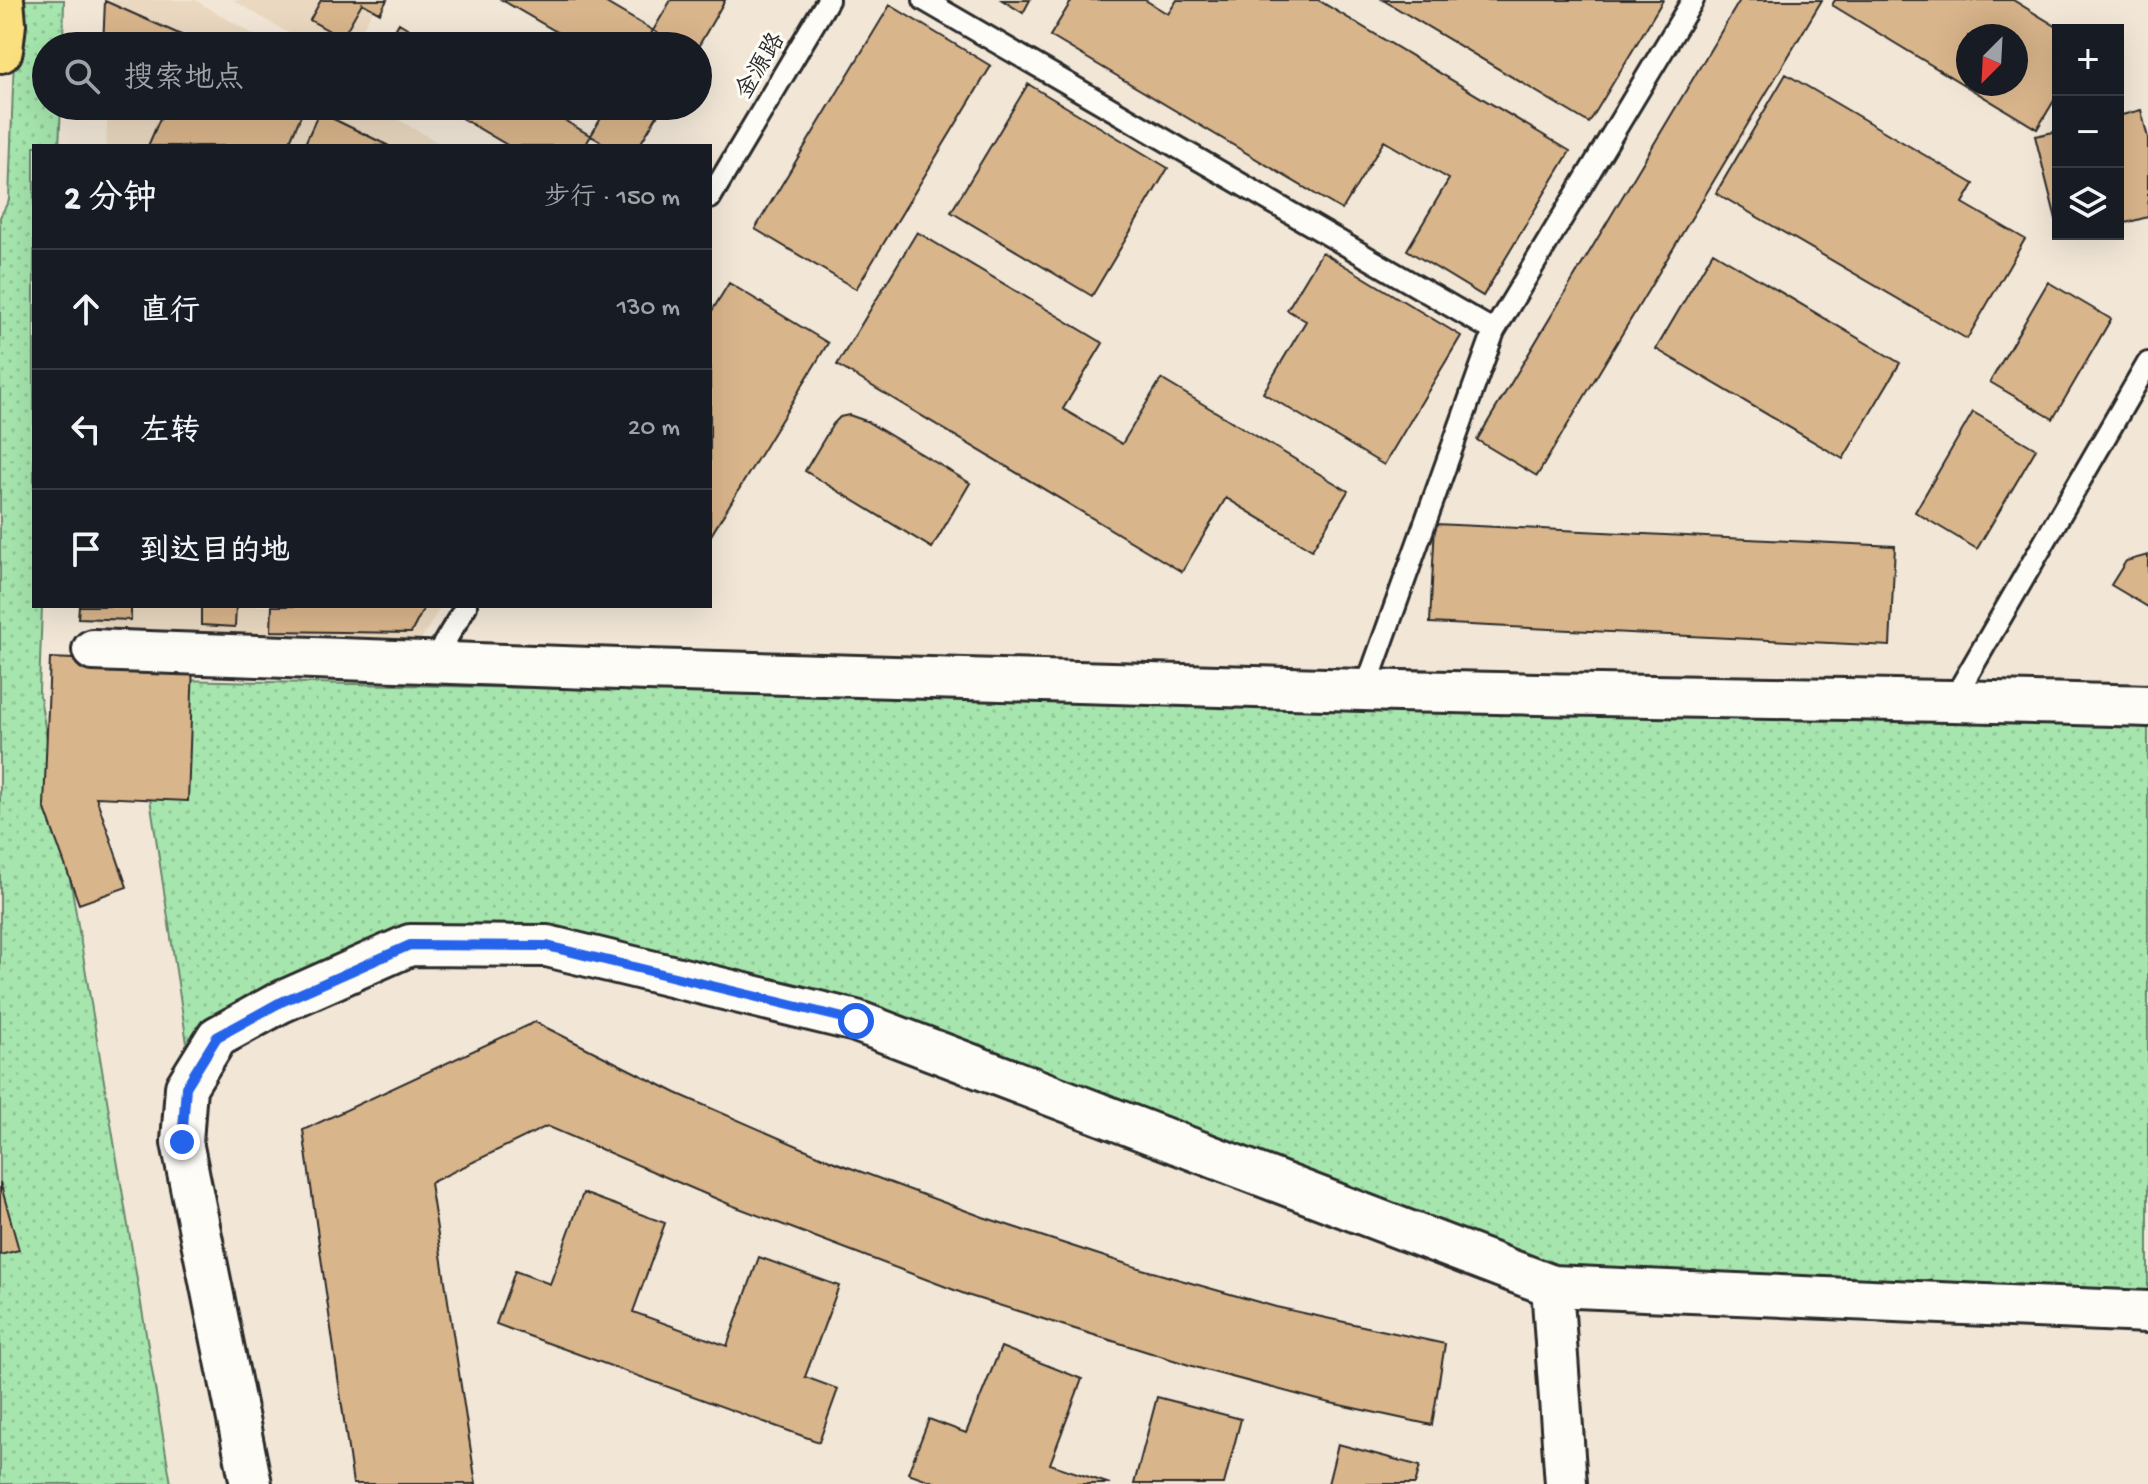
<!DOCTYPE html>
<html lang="zh">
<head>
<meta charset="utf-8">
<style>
  :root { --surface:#171b24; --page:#20242c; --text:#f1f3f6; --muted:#9ea1a6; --line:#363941 }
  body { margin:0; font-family:"Gochi Hand","LXGW WenKai TC",sans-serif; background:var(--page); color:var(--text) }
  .controls { position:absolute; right:24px; top:24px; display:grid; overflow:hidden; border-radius:0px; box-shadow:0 8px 32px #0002 }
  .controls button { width:72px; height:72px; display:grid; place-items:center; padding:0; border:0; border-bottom:2px solid var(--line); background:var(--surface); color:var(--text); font:40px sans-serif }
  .compass { position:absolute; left:1956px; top:24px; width:72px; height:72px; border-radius:50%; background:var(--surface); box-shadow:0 8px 32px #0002; rotate:204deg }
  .stop { position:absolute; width:24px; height:24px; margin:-18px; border:6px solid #2563eb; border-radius:50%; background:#fff }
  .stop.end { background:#2563eb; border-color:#fff; box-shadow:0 2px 8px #0008 }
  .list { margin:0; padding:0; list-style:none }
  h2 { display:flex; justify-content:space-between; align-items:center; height:104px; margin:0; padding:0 32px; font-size:34px }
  h2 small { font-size:26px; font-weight:400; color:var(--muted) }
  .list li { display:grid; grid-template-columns:52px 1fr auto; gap:24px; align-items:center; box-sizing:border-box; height:120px; padding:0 32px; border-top:2px solid var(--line) }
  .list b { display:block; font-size:30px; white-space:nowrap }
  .list em { font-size:26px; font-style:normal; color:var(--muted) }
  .icon { flex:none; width:44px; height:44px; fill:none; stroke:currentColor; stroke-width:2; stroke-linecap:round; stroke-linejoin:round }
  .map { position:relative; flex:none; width:2148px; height:1484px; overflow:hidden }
  .search { position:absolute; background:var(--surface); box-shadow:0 8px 32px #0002; left:32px; top:32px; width:680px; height:88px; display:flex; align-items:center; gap:20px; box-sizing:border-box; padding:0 28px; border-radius:44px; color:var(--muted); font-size:30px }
  .panel { position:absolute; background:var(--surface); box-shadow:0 8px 32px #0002; left:32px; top:144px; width:680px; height:464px; border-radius:0px }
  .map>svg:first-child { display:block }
  .built { fill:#ead8c0 }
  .grass { fill:url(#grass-dots); stroke:#68886c; stroke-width:2 }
  .building { fill:#d9b58b; stroke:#2b2b2b; stroke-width:2; fill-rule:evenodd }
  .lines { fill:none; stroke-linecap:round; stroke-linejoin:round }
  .lane-casing { stroke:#2b2b2b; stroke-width:26 }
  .street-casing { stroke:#2b2b2b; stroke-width:46 }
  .highway-casing { stroke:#2b2b2b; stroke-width:50 }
  .lane { stroke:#fdfcf7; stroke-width:20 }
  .street { stroke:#fdfcf7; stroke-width:40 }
  .highway { stroke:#fbe080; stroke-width:44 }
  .route { stroke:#2563eb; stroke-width:10 }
  .labels { text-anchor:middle; stroke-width:6; stroke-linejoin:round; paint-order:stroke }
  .street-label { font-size:24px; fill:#2b2b2b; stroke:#fdfcf7 }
</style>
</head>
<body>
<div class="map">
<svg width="2148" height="1484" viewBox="0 0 2148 1484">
  <defs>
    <pattern id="grass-dots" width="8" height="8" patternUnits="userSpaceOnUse" patternTransform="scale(2)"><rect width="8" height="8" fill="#a6e6ae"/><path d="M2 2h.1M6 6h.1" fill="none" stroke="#8fc596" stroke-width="1.8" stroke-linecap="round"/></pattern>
  </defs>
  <rect width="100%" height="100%" fill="#f2e7d7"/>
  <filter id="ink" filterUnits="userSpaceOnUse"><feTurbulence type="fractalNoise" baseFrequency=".0125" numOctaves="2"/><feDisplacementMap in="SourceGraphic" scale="16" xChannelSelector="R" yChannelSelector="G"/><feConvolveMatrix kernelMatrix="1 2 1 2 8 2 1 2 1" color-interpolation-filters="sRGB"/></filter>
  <g filter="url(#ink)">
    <path class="built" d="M112,0H195L273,46H110Z
      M233,0H379L352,46H310Z
      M108,106H375L444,146H106Z
      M86,606H441L418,645L104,628L86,614Z"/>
    <path class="grass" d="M16,0H64L63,46H46V106H61L59,146H34V606H42L39,691L171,1484H0V217L9,200Z
      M132,679L2148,725V1303L1555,1267L862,1001L550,929L407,927L191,1070Z"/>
    <path class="building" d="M321,0H387L380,13L362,3L342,38L310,20Z
      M502,0H601L671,41L668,46H581Z
      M671,0H725L698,47L644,46Z
      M1002,0H1030L1023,13Z
      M1072,0H1145L1168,14L1177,0H1318L1570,151L1483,296L1407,250L1449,179L1384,141L1342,210L1050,36Z
      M1383,0H1663L1589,123Z
      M1740,0H1822L1537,476L1477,440Z
      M1835,0H2013L2062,30H2058V94L2037,129L1832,5ZM1968,36H2016V84H1968Z
      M105,1L206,46H103Z
      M890,5L991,66L856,289L755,229Z
      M399,23L437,46H386Z
      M1786,74L1974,184L1963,203L2025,239L1967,339L1716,193Z
      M1028,84L1168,168L1092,296L951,212Z
      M138,106H305L288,146H148L161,116Z
      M441,106H540L608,146H509Z
      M608,106H663L639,146H585Z
      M2141,110L2148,138V217L2118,225V116Z
      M319,112L389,146H304Z
      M2058,131V227L2035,136Z
      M917,232L1103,343L1063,409L1122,444L1161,379L1348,491L1312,550L1226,498L1182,572L837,365Z
      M1322,252L1461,336L1384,465L1263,393L1306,321L1287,310Z
      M1713,252L1900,363L1843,459L1656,349Z
      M2048,282L2111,319L2053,419L1990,382Z
      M729,283L828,343L710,537V314Z
      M1973,412L2036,449L1977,549L1915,512Z
      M849,415L866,421L970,483L932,548L805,471L833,424L840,417Z
      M1435,524L1895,546L1890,646L1430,623Z
      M2148,555V607L2111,585L2126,561Z
      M79,606H131V620L78,618Z
      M201,606H236L235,627L201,625Z
      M272,606H425L411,633L271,631Z
      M50,658L193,664L188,801L96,797L127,887L79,904L44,806Z
      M535,1022L676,1093L832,1161L983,1217L1142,1269L1276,1307L1445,1344L1432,1425L1326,1402L1205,1370L970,1296L731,1205L547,1126L430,1183L476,1484H353L303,1130Z
      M0,1182L19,1250L0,1255Z
      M583,1193L665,1223L633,1312L727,1346L759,1257L839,1286L805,1377L838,1389L819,1442L496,1324L515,1271L550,1284Z
      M1001,1347L1082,1379L1050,1464L1110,1484H939L908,1473L929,1419L966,1433Z
      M1157,1397L1241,1419L1224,1484H1134Z
      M1338,1444L1420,1466L1415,1484H1328Z"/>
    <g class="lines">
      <g class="lane-casing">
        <path id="lane" d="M924,0L1494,331L1365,690
          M710,198L828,0
          M1494,331L1693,0
          M432,663L466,606
          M1953,700L2148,363"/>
      </g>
      <g class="street-casing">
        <path id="street" d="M93,650C516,667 940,680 1363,690C1625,697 1886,698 2148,706
          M1552,1286L1566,1484
          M251,1484L182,1142L186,1087L217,1037L279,1003L410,945L547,946L856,1021L1552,1286L2148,1312"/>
      </g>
      <g class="highway-casing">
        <path id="highway" d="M0,50L3,24L1,0"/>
      </g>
      <use href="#lane" class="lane"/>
      <use href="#street" class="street"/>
      <use href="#highway" class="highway"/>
    </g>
  </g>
  <g class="lines" filter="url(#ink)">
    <path class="route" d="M182,1142L186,1087L217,1037L279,1003L410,945L547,946L856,1021"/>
  </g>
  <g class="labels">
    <g class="street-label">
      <text transform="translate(759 65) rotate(-59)" y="8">金源路</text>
    </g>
  </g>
</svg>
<div class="controls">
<button>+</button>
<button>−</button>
<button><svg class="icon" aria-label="layers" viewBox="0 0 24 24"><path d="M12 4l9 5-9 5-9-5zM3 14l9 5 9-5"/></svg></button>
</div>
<svg class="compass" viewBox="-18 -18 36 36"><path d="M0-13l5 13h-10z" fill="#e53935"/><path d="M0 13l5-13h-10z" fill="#9ea1a6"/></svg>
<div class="stop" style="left:856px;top:1021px"></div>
<div class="stop end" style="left:182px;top:1142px"></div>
<div class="search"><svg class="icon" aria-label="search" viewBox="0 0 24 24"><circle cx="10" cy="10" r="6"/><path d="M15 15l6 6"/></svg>搜索地点</div>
<section class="panel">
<h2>2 分钟<small>步行 · 150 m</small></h2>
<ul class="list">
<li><svg class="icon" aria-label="ahead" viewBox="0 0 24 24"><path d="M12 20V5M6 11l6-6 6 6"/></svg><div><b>直行</b></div><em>130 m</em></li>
<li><svg class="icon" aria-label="left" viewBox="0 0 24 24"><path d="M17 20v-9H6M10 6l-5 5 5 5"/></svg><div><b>左转</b></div><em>20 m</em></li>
<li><svg class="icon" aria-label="arrive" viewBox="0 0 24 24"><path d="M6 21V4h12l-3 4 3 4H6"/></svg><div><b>到达目的地</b></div></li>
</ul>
</section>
</div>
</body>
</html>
